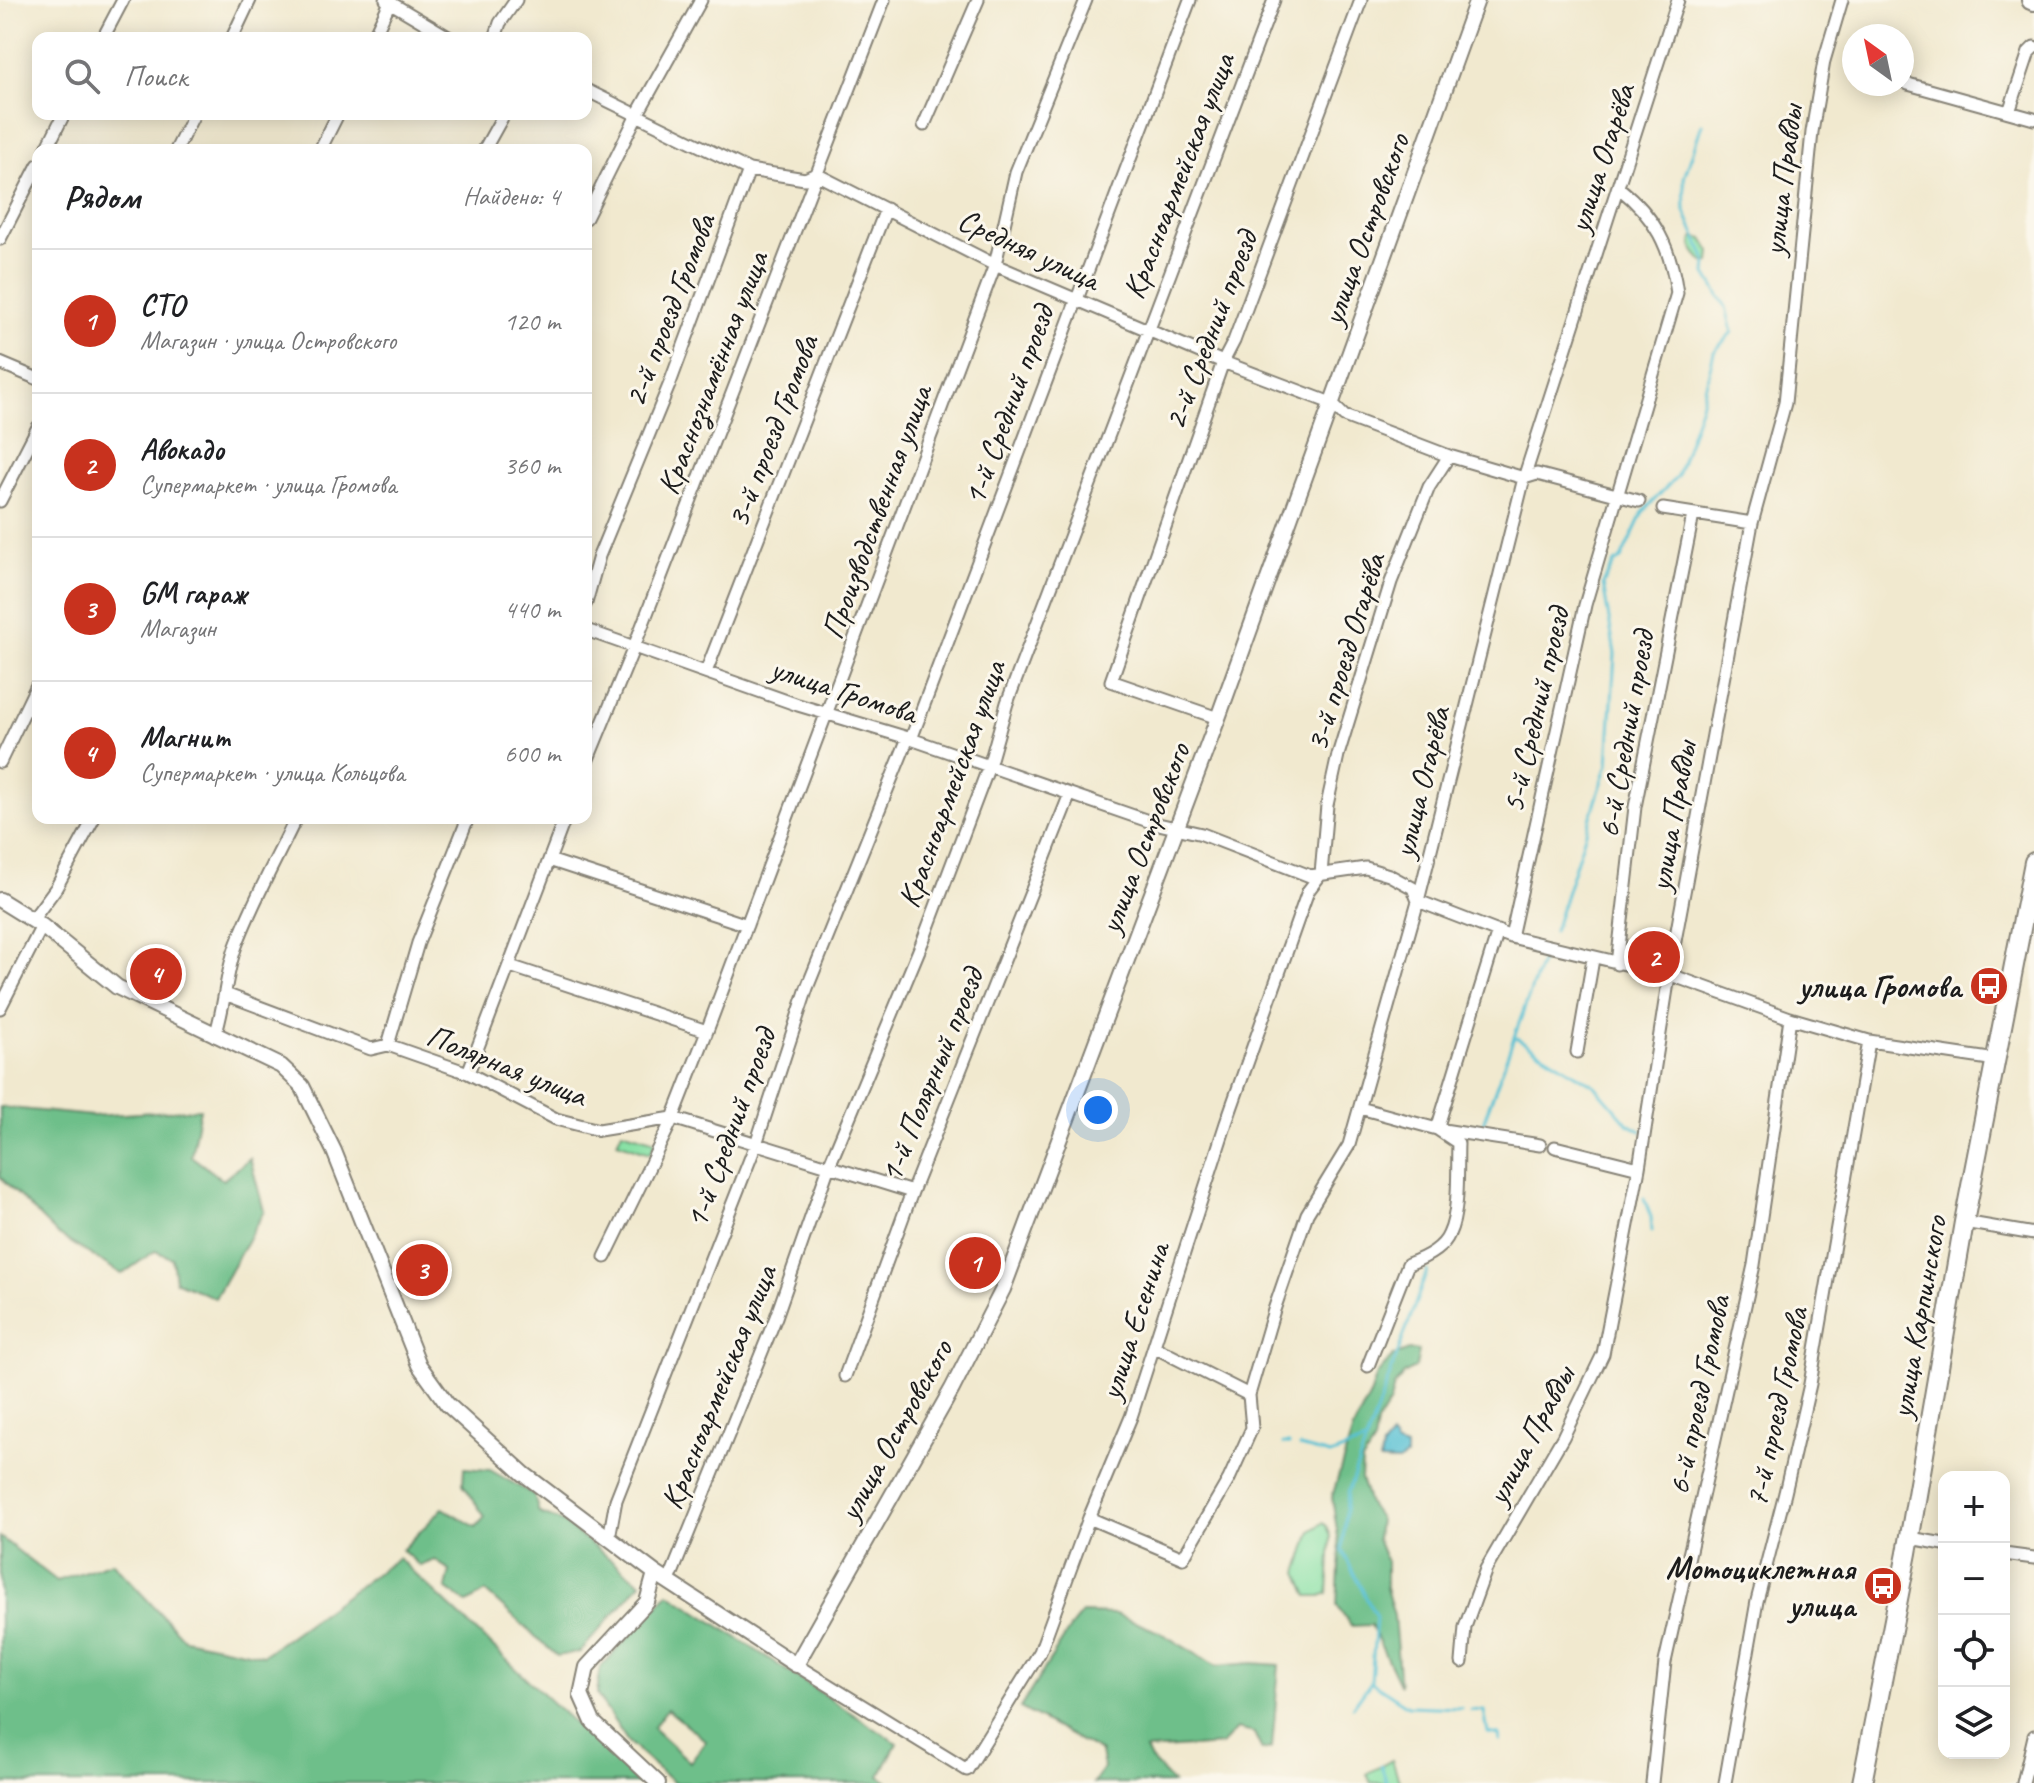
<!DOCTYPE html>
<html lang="ru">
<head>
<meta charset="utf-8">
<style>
  :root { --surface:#fff; --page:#f2f2f2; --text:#202124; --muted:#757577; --line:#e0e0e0; --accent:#c8321e }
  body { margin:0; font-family:Caveat,sans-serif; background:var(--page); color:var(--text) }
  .controls { position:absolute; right:24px; bottom:24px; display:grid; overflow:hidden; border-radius:16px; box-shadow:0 4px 20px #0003 }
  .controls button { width:72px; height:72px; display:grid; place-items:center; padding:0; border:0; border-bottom:2px solid var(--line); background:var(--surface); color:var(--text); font:40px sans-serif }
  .compass { position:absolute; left:1842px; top:24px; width:72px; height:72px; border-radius:50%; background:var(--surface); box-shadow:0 4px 20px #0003; rotate:327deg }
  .you { position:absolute; left:1098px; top:1110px; width:28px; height:28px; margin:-20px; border:6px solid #fff; border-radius:50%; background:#1a73e8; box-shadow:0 0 0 12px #1a73e833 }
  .badge { display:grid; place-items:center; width:52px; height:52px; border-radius:50%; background:var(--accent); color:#fff; font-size:26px; font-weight:700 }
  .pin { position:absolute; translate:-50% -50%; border:4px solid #fff; box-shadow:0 2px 8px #0006 }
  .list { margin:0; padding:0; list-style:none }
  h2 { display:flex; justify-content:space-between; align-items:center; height:104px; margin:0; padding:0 32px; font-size:34px }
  h2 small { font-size:26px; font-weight:400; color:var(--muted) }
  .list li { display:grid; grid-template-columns:52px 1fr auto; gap:24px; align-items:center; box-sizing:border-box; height:144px; padding:0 32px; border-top:2px solid var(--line) }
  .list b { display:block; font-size:30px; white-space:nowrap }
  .list p { margin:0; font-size:26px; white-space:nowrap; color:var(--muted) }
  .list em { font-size:26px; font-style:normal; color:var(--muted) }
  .icon { flex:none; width:44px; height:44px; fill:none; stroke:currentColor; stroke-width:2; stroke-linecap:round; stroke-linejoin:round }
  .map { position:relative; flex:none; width:2034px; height:1783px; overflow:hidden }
  .search { position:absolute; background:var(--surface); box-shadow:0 4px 20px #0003; left:32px; top:32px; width:560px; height:88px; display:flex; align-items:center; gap:20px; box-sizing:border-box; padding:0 28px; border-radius:16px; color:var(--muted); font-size:30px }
  .panel { position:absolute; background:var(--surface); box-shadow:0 4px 20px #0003; left:32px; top:144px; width:560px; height:680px; border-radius:16px }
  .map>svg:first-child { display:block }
  .green { fill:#88e1a5; stroke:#527e60; stroke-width:2 }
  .forest { fill:#6ebf8a; stroke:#456e53; stroke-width:2; fill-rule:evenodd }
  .water { fill:#58c1d4; stroke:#3a6e78; stroke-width:2 }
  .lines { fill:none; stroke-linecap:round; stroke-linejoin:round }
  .stream { stroke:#58c1d4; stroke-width:3 }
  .minor-casing { stroke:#868276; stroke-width:15 }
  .tertiary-casing { stroke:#868276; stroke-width:18 }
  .primary-casing { stroke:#868276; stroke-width:22 }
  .minor { stroke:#fff; stroke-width:11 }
  .tertiary { stroke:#fff; stroke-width:14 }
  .primary { stroke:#fff; stroke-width:18 }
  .labels { text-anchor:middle; stroke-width:6; stroke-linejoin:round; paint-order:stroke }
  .street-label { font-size:32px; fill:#1c1c1c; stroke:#fbf7ec }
  .poi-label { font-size:32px; font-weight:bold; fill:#1c1c1c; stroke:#fbf7ec; text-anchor:end }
</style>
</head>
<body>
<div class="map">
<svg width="2034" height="1783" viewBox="0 0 2034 1783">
  <rect width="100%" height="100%" fill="#fbf7ec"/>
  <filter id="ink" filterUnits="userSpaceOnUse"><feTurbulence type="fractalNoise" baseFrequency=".0125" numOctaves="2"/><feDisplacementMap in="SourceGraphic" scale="16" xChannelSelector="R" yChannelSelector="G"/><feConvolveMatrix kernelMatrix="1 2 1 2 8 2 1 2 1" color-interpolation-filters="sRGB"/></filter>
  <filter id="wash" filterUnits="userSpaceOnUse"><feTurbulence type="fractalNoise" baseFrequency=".006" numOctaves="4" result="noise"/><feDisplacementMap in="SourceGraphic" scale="32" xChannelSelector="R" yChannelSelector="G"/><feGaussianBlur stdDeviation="1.8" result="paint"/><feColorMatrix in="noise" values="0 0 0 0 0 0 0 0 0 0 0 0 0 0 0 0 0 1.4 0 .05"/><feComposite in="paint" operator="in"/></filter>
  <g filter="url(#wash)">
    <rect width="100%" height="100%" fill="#f1e9cf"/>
    <path class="green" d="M1694,237L1703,239L1711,252L1710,262H1703C1697,254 1688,248 1694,237Z
      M622,1131L656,1141L650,1153L617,1142Z
      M1323,1523L1327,1526L1331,1537L1328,1593L1321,1596H1308L1298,1573L1311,1531Z
      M1392,1760L1400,1783H1371L1367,1774Z"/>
    <path class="forest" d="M0,1107L92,1116L200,1109L191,1156L223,1180L250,1158L264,1211L215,1298L175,1281L172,1258L155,1251L122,1274L57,1234L0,1177Z
      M1409,1350L1419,1351L1416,1367L1404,1374L1394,1386L1390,1402L1377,1423L1374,1443L1362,1462L1361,1479L1369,1504L1379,1518L1377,1539L1386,1561V1588L1394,1616L1400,1686L1371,1625L1351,1626L1337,1605L1340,1551L1332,1497L1353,1429L1371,1393L1377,1374L1393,1356Z
      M464,1468L490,1470L534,1495L539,1513L561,1521L641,1583L580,1652L557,1656L486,1592L467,1603L446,1588L450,1571L435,1560L420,1566L402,1550L443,1508L476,1527L485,1517L463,1484Z
      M0,1537L57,1581L112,1562L184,1639L263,1655L398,1558L638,1783H0Z
      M669,1593L897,1743L880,1776L889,1783H674L628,1742L597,1695L600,1668ZM667,1709L706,1741L690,1762L653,1728Z
      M1082,1613L1115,1614L1159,1632L1216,1666L1252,1663L1279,1665L1272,1748L1262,1750L1254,1733L1237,1729L1222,1745L1146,1750L1151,1760L1173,1783H1093L1104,1768L1101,1752L1020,1708L1072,1625Z"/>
    <path class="water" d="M1391,1437L1397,1445L1406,1448V1457L1398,1462L1380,1461L1382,1448Z"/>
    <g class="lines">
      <path class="stream" d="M1554,931L1608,764L1615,654L1603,584L1614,563L1621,559L1643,512L1677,476L1701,405L1714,352L1732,332L1726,307L1706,274L1707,263L1685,211L1684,178L1702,124
        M1517,1038L1595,1086L1628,1124L1641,1131
        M1483,1123L1543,957
        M1644,1199L1651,1217L1652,1231
        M1427,1271L1348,1492L1342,1550L1376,1617L1371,1682L1408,1706L1461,1708
        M1283,1444H1289
        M1300,1447L1330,1455L1365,1442
        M1353,1707L1371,1682
        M1471,1710L1484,1711L1488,1733L1499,1735L1500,1741
        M1381,1766L1387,1783"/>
    </g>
  </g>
  <g filter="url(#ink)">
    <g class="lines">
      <g class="minor-casing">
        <path id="minor" d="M386,0L450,38
          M103,38L123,0
          M232,38L250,0
          M373,38L391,0
          M495,38L500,23L516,0
          M1908,84L2034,119
          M586,90L749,170L805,179L816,174L995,265L1223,362L1331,403L1344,416L1449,456L1524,478L1537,474L1639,501
          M2009,112L2029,52L2034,47
          M924,125L978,0
          M46,150L64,114
          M176,150L194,114
          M320,150L338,114
          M484,150L504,114
          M586,218L637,115L701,0
          M0,239L38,165
          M0,363L38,379
          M0,501L38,427
          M1663,509L1752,523
          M586,603L599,556L670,383L749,170
          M586,630L798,705L908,738L1154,823L1202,834L1310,876L1366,868L1389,875L1413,888L1418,901L1511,937L1671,975L1790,1018L1869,1041L1996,1060
          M706,672L886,209
          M1218,718L1111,681L1223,362L1234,341L1361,0
          M911,739L1190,0
          M0,762L38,683
          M586,764L634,647L884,0
          M549,860L747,925
          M33,919L56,888L94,818
          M1511,937L1585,605L1677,293C1671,248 1655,216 1619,188
          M1617,964L1635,807L1693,515
          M510,966L707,1031
          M225,994L371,1049L388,1045L468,1073L556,1119L599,1130L673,1118L912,1192
          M0,1008L42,926
          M215,1036C225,1006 225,976 236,946C252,903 276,860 296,818
          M388,1045L418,943L468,818
          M1577,1052L1593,959
          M468,1073L565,818
          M1360,1108L1437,1129L1540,1145
          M1555,1147L1639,1168
          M1964,1222L2034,1234
          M605,1257L673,1118L707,1031L995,265L1016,172L1086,0
          M1156,1348L1249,1395
          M1368,1366L1408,1264C1422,1259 1443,1249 1449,1234C1460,1211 1457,1169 1458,1143L1437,1129L1498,931
          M845,1376L912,1192L1070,794
          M1089,1518L1183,1558L1229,1479L1252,1428L1249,1395L1274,1310L1307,1214L1349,1145L1418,901L1524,478L1678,0
          M609,1538L616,1500L756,1144L807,988L908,738
          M1910,1538L1944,1544
          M2004,1554L2034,1558
          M669,1581L776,1317L829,1166L924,938L989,766L1007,703L1274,0
          M1462,1662L1465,1627L1486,1569L1563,1437L1603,1354L1639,1168L1671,963L1752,523L1785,403L1812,132L1824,61L1842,0
          M796,1665L967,1770L1040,1652L1089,1518L1131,1417L1226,1123L1308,891L1321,874L1327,805L1338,755L1391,582L1429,487L1449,456
          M1652,1783L1665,1662L1754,1265L1790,1018
          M1725,1783L1757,1601L1785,1493L1810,1384L1869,1041
          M2023,1783L2034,1736"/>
      </g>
      <g class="tertiary-casing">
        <path id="tertiary" d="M0,900L42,926L117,987L281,1066L302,1086L334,1151L419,1365L447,1404L524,1474L655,1573L796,1665L952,1389L1003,1289L1218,718L1477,0
          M655,1573L647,1602L587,1667L581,1695L593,1722L658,1783"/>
      </g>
      <g class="primary-casing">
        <path id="primary" d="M2031,0L2034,1
          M1862,1783L1907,1553L1964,1222L2034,862"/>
      </g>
      <use href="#minor" class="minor"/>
      <use href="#tertiary" class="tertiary"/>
      <use href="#primary" class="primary"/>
    </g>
  </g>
  <defs>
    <g id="bus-disc" transform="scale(2)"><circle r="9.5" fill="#c8321e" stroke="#fbf7ec"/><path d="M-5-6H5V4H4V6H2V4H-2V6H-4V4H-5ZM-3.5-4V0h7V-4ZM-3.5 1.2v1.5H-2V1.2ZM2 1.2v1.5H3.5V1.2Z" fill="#fff"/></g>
  </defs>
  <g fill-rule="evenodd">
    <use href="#bus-disc" x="1989" y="986"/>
    <use href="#bus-disc" x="1883" y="1586"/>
  </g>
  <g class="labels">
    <g class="street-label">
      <text transform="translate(1601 158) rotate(-72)" y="11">улица Огарёва</text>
      <text transform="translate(1178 176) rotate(-69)" y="11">Красноармейская улица</text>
      <text transform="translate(1782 180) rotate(-83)" y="11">улица Правды</text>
      <text transform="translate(1365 229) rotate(-70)" y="11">улица Островского</text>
      <text transform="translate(1029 249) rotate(25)" y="11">Средняя улица</text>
      <text transform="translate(669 310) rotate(-69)" y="11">2-й проезд Громова</text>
      <text transform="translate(1210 330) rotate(-69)" y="11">2-й Средний проезд</text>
      <text transform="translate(712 373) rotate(-69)" y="11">Краснознамённая улица</text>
      <text transform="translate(1008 405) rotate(-70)" y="11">1-й Средний проезд</text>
      <text transform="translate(772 431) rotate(-69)" y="11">3-й проезд Громова</text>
      <text transform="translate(876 512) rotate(-70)" y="11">Производственная улица</text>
      <text transform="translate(1345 652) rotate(-73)" y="11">3-й проезд Огарёва</text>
      <text transform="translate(844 690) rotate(18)" y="11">улица Громова</text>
      <text transform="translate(1535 710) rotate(-77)" y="11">5-й Средний проезд</text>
      <text transform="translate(1625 734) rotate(-80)" y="11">6-й Средний проезд</text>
      <text transform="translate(1421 782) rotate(-76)" y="11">улица Огарёва</text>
      <text transform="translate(951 784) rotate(-70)" y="11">Красноармейская улица</text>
      <text transform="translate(1672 816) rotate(-80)" y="11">улица Правды</text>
      <text transform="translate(1144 838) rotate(-69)" y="11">улица Островского</text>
      <text transform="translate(507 1065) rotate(22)" y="11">Полярная улица</text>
      <text transform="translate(931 1075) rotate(-68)" y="11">1-й Полярный проезд</text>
      <text transform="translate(730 1128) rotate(-70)" y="11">1-й Средний проезд</text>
      <text transform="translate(1918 1317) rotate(-80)" y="11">улица Карпинского</text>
      <text transform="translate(1134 1321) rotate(-72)" y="11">улица Есенина</text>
      <text transform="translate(718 1387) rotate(-68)" y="11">Красноармейская улица</text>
      <text transform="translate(1698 1395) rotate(-78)" y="11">6-й проезд Громова</text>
      <text transform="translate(1776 1407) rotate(-78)" y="11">7-й проезд Громова</text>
      <text transform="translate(895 1430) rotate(-61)" y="11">улица Островского</text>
      <text transform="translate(1530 1435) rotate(-62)" y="11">улица Правды</text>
    </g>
    <g class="poi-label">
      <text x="1961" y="997">улица Громова</text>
      <text x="1855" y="1579">Мотоциклетная<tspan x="1855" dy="37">улица</tspan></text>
    </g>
  </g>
</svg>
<div class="controls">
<button>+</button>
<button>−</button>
<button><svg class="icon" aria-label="locate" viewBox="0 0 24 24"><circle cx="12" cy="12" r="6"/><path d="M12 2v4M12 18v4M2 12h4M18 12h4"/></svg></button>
<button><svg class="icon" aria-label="layers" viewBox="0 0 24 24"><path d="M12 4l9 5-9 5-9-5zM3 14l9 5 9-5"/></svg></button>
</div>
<svg class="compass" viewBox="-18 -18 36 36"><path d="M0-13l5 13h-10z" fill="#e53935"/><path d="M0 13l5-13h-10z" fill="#757577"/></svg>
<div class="you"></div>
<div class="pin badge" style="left:975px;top:1263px">1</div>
<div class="pin badge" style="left:1654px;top:957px">2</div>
<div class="pin badge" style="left:422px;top:1270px">3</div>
<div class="pin badge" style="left:156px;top:974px">4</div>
<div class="search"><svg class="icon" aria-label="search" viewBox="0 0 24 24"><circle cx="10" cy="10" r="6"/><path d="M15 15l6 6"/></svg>Поиск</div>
<section class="panel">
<h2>Рядом<small>Найдено: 4</small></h2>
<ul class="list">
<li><span class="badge">1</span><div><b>СТО</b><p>Магазин · улица Островского</p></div><em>120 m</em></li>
<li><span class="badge">2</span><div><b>Авокадо</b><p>Супермаркет · улица Громова</p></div><em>360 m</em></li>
<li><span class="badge">3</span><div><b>GM гараж</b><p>Магазин</p></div><em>440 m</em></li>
<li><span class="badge">4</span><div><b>Магнит</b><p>Супермаркет · улица Кольцова</p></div><em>600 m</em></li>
</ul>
</section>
</div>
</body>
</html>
